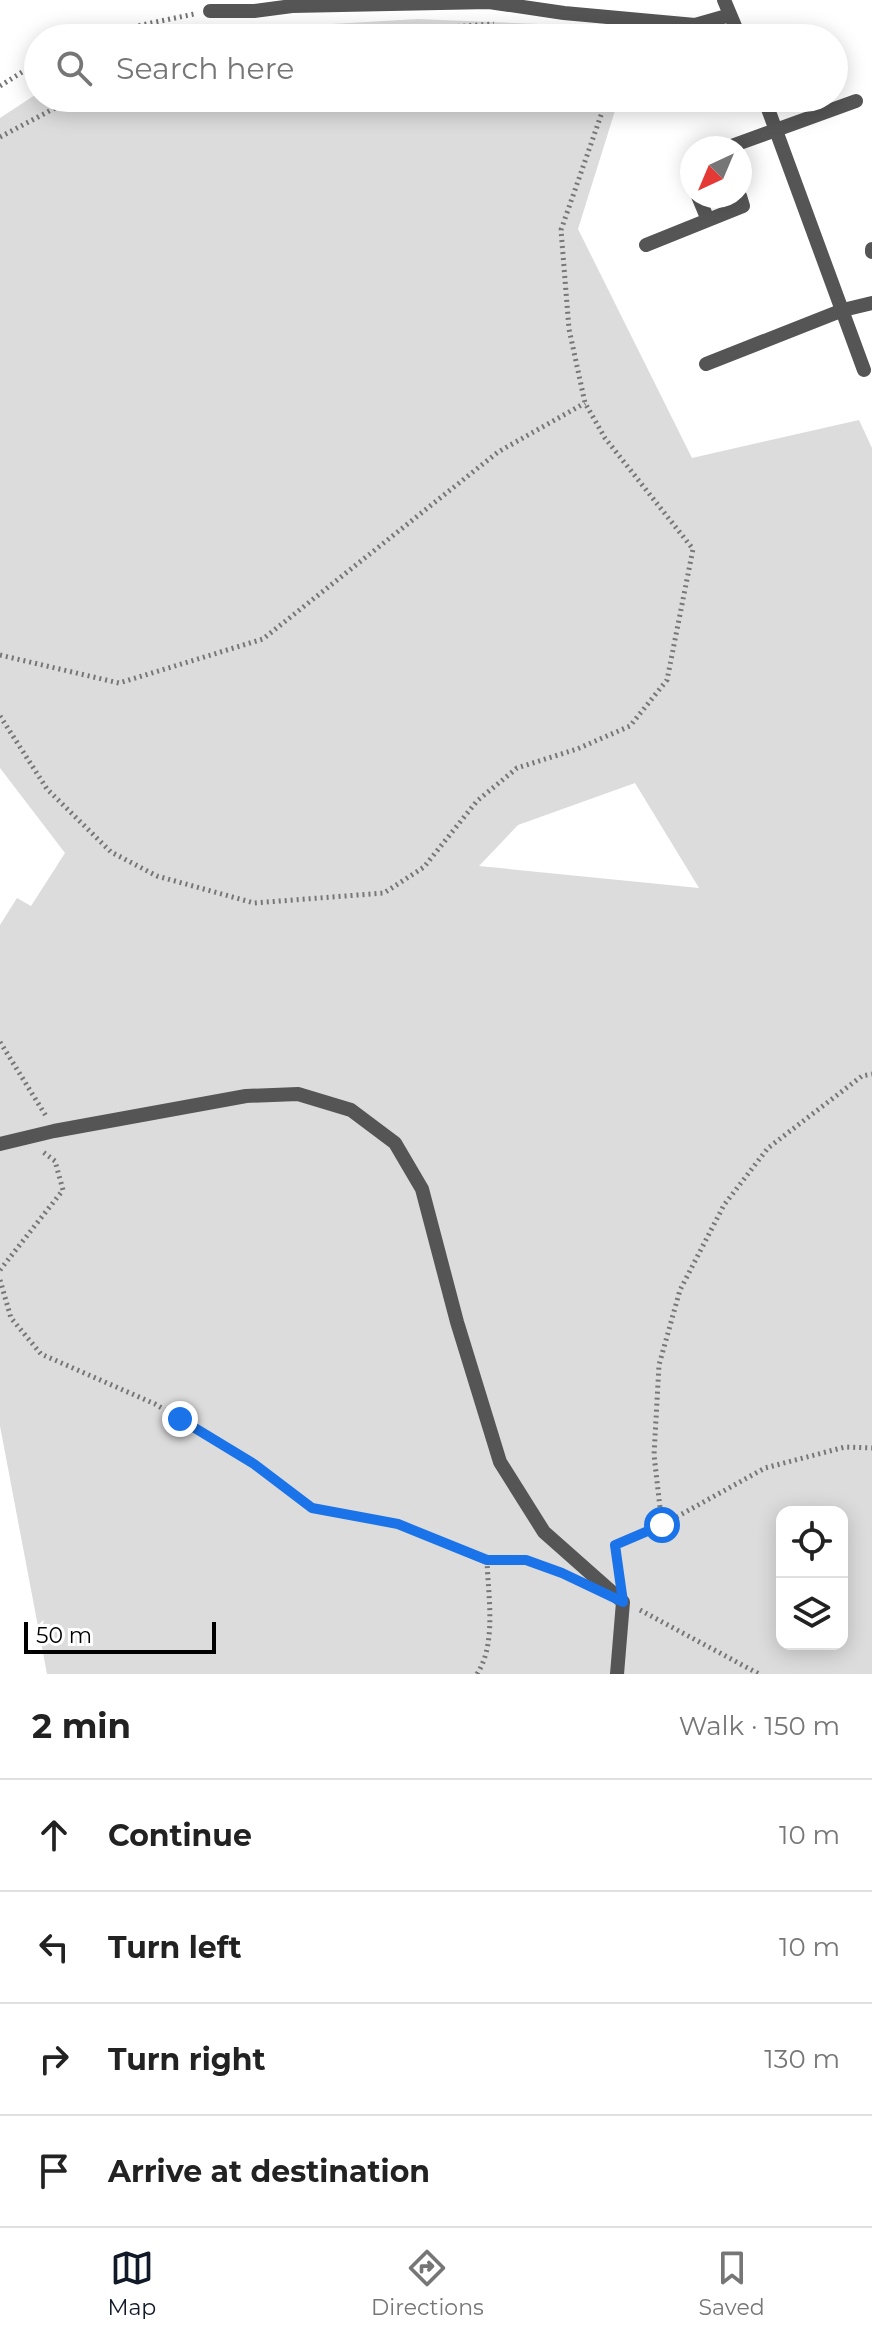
<!DOCTYPE html>
<html lang="en">
<head>
<meta charset="utf-8">
<style>
  :root { --surface:#fff; --page:#f2f2f2; --text:#222; --muted:#767676; --line:#e0e0e0; --accent:#111827 }
  body { margin:0; font-family:Montserrat,sans-serif; background:var(--page); color:var(--text) }
  .controls { position:absolute; right:24px; bottom:24px; display:grid; overflow:hidden; border-radius:16px; box-shadow:0 4px 20px #0003 }
  .controls button { width:72px; height:72px; display:grid; place-items:center; padding:0; border:0; border-bottom:2px solid var(--line); background:var(--surface); color:var(--text); font:40px sans-serif }
  .compass { position:absolute; left:680px; top:136px; width:72px; height:72px; border-radius:50%; background:var(--surface); box-shadow:0 4px 20px #0003; rotate:224deg }
  .scale { position:absolute; left:24px; bottom:20px; width:192px; box-sizing:border-box; padding-left:8px; border:4px solid #000; border-top:0; font-size:22px; line-height:28px; white-space:nowrap; color:#000; -webkit-text-stroke:6px #fff; paint-order:stroke }
  .stop { position:absolute; width:24px; height:24px; margin:-18px; border:6px solid #1a73e8; border-radius:50%; background:#fff }
  .stop.end { background:#1a73e8; border-color:#fff; box-shadow:0 2px 8px #0008 }
  .list { margin:0; padding:0; list-style:none }
  h2 { display:flex; justify-content:space-between; align-items:center; height:104px; margin:0; padding:0 32px; font-size:34px }
  h2 small { font-size:26px; font-weight:400; color:var(--muted) }
  .list li { display:grid; grid-template-columns:52px 1fr auto; gap:24px; align-items:center; box-sizing:border-box; height:112px; padding:0 32px; border-top:2px solid var(--line) }
  .list b { display:block; font-size:30px; white-space:nowrap }
  .list em { font-size:26px; font-style:normal; color:var(--muted) }
  .icon { flex:none; width:44px; height:44px; fill:none; stroke:currentColor; stroke-width:2; stroke-linecap:round; stroke-linejoin:round }
  .map { position:relative; flex:none; width:872px; height:1674px; overflow:hidden }
  .search { position:absolute; background:var(--surface); box-shadow:0 4px 20px #0003; left:24px; right:24px; top:24px; height:88px; display:flex; align-items:center; gap:20px; box-sizing:border-box; padding:0 28px; border-radius:44px; color:var(--muted); font-size:30px }
  .sheet { height:552px; background:var(--surface) }
  nav { display:flex; justify-content:space-around; align-items:center; box-sizing:border-box; height:112px; border-top:2px solid var(--line); background:var(--surface); font-size:22px; color:var(--muted) }
  nav a { display:grid; justify-items:center; gap:4px }
  nav .on { color:var(--accent) }
  .map>svg:first-child { display:block }
  .green { fill:#dcdcdc; fill-rule:evenodd }
  .lines { fill:none; stroke-linecap:round; stroke-linejoin:round }
  .path { stroke:#777; stroke-width:5; stroke-dasharray:2 4; stroke-linecap:butt }
  .lane { stroke:#555; stroke-width:14 }
  .route { stroke:#1a73e8; stroke-width:10 }
</style>
</head>
<body>
<div class="map">
<svg width="872" height="1674" viewBox="0 0 872 1674">
  <rect width="100%" height="100%" fill="#fff"/>
  <path class="green" d="M418,19L562,25L584,38H188L212,31Z
    M38,93V98H619L578,229L692,458L859,420L872,448V1674H47L0,1426V925L17,898L31,906L65,853L0,768V118ZM635,783L699,888L479,866L518,825ZM782,1512H842V1644H782Z"/>
  <g class="lines">
    <path class="path" d="M80,38L194,14
      M320,38L341,34L494,24
      M0,86L38,62
      M0,137L74,98
      M0,655L119,683L263,639L498,452L585,403
      M0,716L47,789L111,852L157,876L254,903L384,893L424,867L477,801L517,768L577,749L630,726L667,680L693,549L605,438L585,403L569,329L561,230L607,98
      M0,1042L46,1116
      M0,1270L63,1190L55,1161L43,1152
      M0,1280L11,1318L41,1354L155,1404L254,1464L312,1508L398,1524L487,1560H526L559,1572
      M662,1525L654,1455L659,1365L680,1290L724,1205L768,1148L862,1076L872,1074
      M619,1573L615,1545L662,1525L765,1468L845,1447L872,1448
      M640,1610L759,1674
      M477,1674C497,1643 488,1596 487,1560"/>
    <path class="lane" d="M724,0L740,38
      M210,11H254L292,6L489,2L564,13L695,25L730,15
      M764,98L864,370
      M726,148L856,101
      M692,170L688,172L692,181
      M698,196L708,220
      M646,245L743,206L740,196
      M872,249V252
      M706,364L843,310L872,303
      M0,1144L54,1131L246,1096L298,1094L351,1110L395,1143L422,1189L457,1322L500,1462L544,1532L623,1602L617,1674"/>
  </g>
  <g class="lines">
    <path class="route" d="M180,1419L254,1464L312,1508L398,1524L487,1560H526L562,1573L623,1602L615,1545L662,1525"/>
  </g>
</svg>
<div class="controls">
<button><svg class="icon" aria-label="locate" viewBox="0 0 24 24"><circle cx="12" cy="12" r="6"/><path d="M12 2v4M12 18v4M2 12h4M18 12h4"/></svg></button>
<button><svg class="icon" aria-label="layers" viewBox="0 0 24 24"><path d="M12 4l9 5-9 5-9-5zM3 14l9 5 9-5"/></svg></button>
</div>
<svg class="compass" viewBox="-18 -18 36 36"><path d="M0-13l5 13h-10z" fill="#e53935"/><path d="M0 13l5-13h-10z" fill="#767676"/></svg>
<div class="scale">50 m</div>
<div class="stop" style="left:662px;top:1525px"></div>
<div class="stop end" style="left:180px;top:1419px"></div>
<div class="search"><svg class="icon" aria-label="search" viewBox="0 0 24 24"><circle cx="10" cy="10" r="6"/><path d="M15 15l6 6"/></svg>Search here</div>
</div>
<section class="sheet">
<h2>2 min<small>Walk · 150 m</small></h2>
<ul class="list">
<li><svg class="icon" aria-label="ahead" viewBox="0 0 24 24"><path d="M12 20V5M6 11l6-6 6 6"/></svg><div><b>Continue</b></div><em>10 m</em></li>
<li><svg class="icon" aria-label="left" viewBox="0 0 24 24"><path d="M17 20v-9H6M10 6l-5 5 5 5"/></svg><div><b>Turn left</b></div><em>10 m</em></li>
<li><svg class="icon" aria-label="right" viewBox="0 0 24 24"><path d="M7 20v-9h11M14 6l5 5-5 5"/></svg><div><b>Turn right</b></div><em>130 m</em></li>
<li><svg class="icon" aria-label="arrive" viewBox="0 0 24 24"><path d="M6 21V4h12l-3 4 3 4H6"/></svg><div><b>Arrive at destination</b></div></li>
</ul>
</section>
<nav>
<a class="on"><svg class="icon" aria-label="map" viewBox="0 0 24 24"><path d="M3 6l6-2 6 2 6-2v14l-6 2-6-2-6 2zM9 4v14M15 6v14"/></svg>Map</a>
<a><svg class="icon" aria-label="directions" viewBox="0 0 24 24"><path d="M12 3l9 9-9 9-9-9zM9 14v-3h6M13 9l2 2-2 2"/></svg>Directions</a>
<a><svg class="icon" aria-label="saved" viewBox="0 0 24 24"><path d="M7 4h10v16l-5-4-5 4z"/></svg>Saved</a>
</nav>
</body>
</html>
